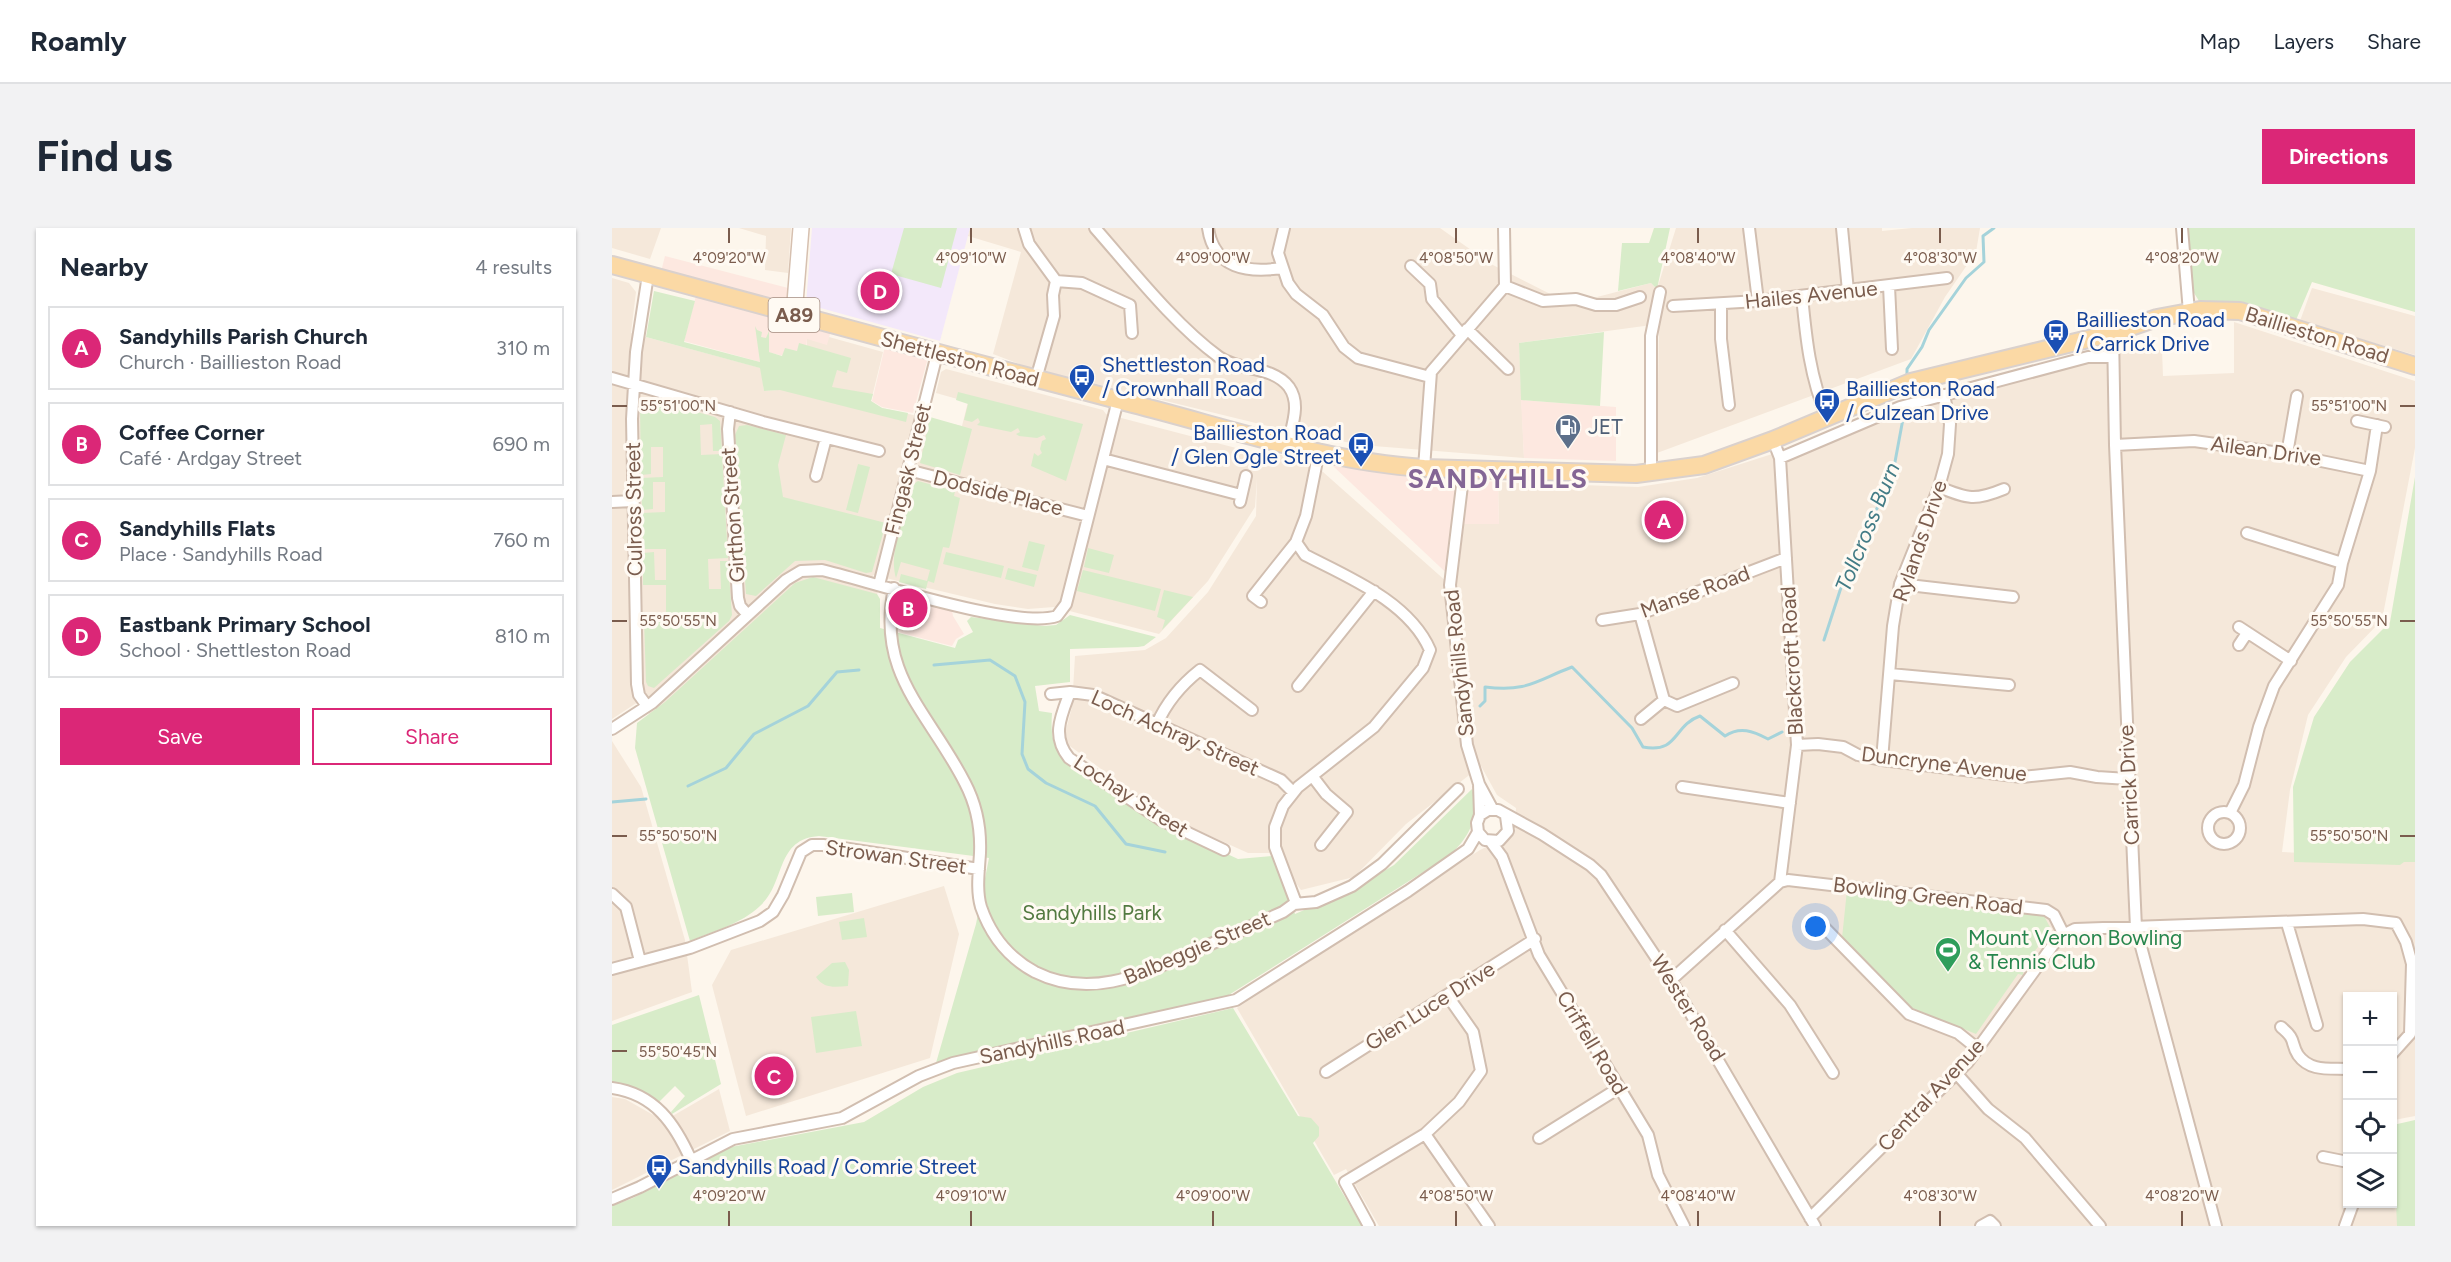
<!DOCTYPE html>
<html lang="en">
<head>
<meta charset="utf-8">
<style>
  :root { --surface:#fff; --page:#f2f2f3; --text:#1f2937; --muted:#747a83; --line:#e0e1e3; --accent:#db2777 }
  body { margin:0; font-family:Figtree,sans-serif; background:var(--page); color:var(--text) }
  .controls { position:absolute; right:18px; bottom:18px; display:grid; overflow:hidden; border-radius:0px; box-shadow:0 2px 4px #0004 }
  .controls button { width:54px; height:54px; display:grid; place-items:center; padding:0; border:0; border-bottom:2px solid var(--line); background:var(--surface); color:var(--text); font:30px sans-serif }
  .you { position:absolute; left:1204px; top:699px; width:21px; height:21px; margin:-15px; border:4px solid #fff; border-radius:50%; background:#1a73e8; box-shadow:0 0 0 9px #1a73e833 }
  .badge { display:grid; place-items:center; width:39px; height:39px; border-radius:50%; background:var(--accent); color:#fff; font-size:20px; font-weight:700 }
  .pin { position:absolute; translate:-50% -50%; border:3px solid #fff; box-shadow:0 2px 6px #0006 }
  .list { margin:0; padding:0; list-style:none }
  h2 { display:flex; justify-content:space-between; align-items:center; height:78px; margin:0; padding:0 24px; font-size:26px }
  h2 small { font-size:20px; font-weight:400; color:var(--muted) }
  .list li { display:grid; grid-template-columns:39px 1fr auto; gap:18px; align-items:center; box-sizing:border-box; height:84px; margin:0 12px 12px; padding:0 12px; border:2px solid var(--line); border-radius:0px }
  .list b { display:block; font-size:22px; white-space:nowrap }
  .list p { margin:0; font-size:20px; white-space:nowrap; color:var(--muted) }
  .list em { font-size:20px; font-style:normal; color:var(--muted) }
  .actions { display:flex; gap:12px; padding:18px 24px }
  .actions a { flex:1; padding:14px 0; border:2px solid var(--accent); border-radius:0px; text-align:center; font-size:21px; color:var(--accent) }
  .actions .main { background:var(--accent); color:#fff }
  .icon { flex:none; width:33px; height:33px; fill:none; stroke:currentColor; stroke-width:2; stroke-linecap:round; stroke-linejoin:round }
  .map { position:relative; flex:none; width:1803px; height:998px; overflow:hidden; border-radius:0px }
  header { display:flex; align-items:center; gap:36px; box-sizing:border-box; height:84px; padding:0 30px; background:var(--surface); border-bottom:2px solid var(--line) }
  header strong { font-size:28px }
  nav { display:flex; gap:33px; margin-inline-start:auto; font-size:21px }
  .intro { display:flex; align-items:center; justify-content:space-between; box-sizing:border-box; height:144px; padding:0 36px }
  h1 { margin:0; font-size:42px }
  .button { padding:15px 27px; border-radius:0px; background:var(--accent); color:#fff; font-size:21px; font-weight:700 }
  main { display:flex; gap:36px; padding:0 36px }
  aside { flex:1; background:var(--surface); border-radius:0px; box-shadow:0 2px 4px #0004 }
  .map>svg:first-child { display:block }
  .residential { fill:#f5e8da; fill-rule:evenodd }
  .commercial { fill:#fde8e0 }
  .education { fill:#f3e8fa }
  .green { fill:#d8ecc9 }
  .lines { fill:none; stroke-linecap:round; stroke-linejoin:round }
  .stream { stroke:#a5d3da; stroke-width:3 }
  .street-casing { stroke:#d1beb0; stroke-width:14 }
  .secondary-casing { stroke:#d6c0b0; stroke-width:18 }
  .primary-casing { stroke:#dad1cd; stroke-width:20 }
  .street { stroke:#fff; stroke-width:10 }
  .secondary { stroke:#fff; stroke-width:15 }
  .primary { stroke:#fbd9a5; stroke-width:16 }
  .ticks { fill:none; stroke:#7a5c4d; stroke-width:2 }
  .labels { text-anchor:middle; stroke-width:6; stroke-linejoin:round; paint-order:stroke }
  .shield { fill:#fffaf3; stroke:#a28b7f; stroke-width:1.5 }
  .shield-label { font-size:20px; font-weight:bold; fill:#7a5c4d }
  .street-label { font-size:21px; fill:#7a5c4d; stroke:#fffaf3 }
  .transit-label { font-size:21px; fill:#164399; stroke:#fffaf3; text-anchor:start }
  .service-label { font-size:21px; fill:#4e5e75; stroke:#fffaf3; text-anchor:start }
  .park-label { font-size:21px; fill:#537a41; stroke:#fffaf3 }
  .leisure-label { font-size:21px; fill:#27864d; stroke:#fffaf3; text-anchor:start }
  .water-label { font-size:22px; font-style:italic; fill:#437c86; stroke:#fffaf3 }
  .district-label { font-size:27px; font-weight:bold; letter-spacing:1.5px; fill:#846695; stroke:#fffaf3 }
  .ticks-label { font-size:15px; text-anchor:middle; fill:#7a5c4d; stroke:#fffaf3; stroke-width:6; stroke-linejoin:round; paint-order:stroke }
</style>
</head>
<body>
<header>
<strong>Roamly</strong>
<nav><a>Map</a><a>Layers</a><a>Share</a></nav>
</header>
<div class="intro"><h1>Find us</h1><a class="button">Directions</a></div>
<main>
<aside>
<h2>Nearby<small>4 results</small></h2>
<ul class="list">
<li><span class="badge">A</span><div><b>Sandyhills Parish Church</b><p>Church · Baillieston Road</p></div><em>310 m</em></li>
<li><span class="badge">B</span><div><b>Coffee Corner</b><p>Café · Ardgay Street</p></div><em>690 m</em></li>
<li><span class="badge">C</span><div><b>Sandyhills Flats</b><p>Place · Sandyhills Road</p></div><em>760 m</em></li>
<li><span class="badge">D</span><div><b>Eastbank Primary School</b><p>School · Shettleston Road</p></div><em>810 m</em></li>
</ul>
<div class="actions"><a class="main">Save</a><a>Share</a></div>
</aside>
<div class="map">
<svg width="1803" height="998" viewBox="0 0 1803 998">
  <rect width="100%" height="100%" fill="#fdf6ec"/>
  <path class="residential" d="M0,0H49L38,31L0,20Z
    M127,0H179L176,45L153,42L154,8Z
    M358,0H828L879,36L958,76L1039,55L1045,61L1064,0H1270V3L1300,0H1368L1364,24L1333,69L1299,131L1045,225L1047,96L907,115L912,230L749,217L664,200L415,139L381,126L409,24L356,8Z
    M0,50L17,55L24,64L19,105L149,140L152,163L194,160L195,111L217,109L271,124L259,173L270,180L350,198L356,174L324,165L329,144L334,141L491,182L494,186L647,226L693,228L844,362L852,296H887L886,254L1026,259L1085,250L1522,110L1527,120L1550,122L1551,148L1622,145V94L1803,153V220L1770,392L1734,429L1696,487L1678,562L1670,624L1803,630V888L1782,892L1786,998H767L734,941L722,947L625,780L868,622L903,605L904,580L885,567L869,538L794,596L742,649L689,662L667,633L657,625H636L552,587L451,513L460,479L463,428L533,422L554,410L596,364L644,288L645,250L643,279L596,353L547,406L442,379L416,381L383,376L261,347L257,360L266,363L255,401L50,528L32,470L0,491ZM1736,768H1780V976H1736Z
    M1700,60L1803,88V127L1688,93Z
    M0,513L29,559L73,712L80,764L0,793Z
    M332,658L347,706L318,830L134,888L100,757L119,722Z
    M107,861L118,903L0,962V869L13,871L52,893Z"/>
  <path class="commercial" d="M53,28L180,61L179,89L220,99L215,117L195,111L193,133L147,122L148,134L72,113L86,60L48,48Z
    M274,114L317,126L301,185L270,179L260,173Z
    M909,172L1004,179V233L912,230Z
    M721,238L793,248L886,254L887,296H852L845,355Z
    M282,362L339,377L341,388L352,406L344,411L340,418L278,402Z"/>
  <path class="education" d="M200,0H358L328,113L194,76Z"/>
  <path class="green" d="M292,0H345L329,60L279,46Z
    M1042,0H1058L1045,61L1039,55L1006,63L1010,15H1037Z
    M1573,0H1803V84L1700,54L1684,92C1652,83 1620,71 1587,73L1579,60Z
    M42,63L83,73L72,114L148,134L143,98L145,102L150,104L149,109L154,110L157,103V124L170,128L173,120L185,123L187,115L239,130L235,145L225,142L220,159L261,166L259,173L270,180L296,185L294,194L168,162L152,163L148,140L34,109Z
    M992,104L988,178L909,172L907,115Z
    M346,164L471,196L454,253L419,238L422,225L426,228L430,225L428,221L430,213L434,211L432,207L425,210L407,208L404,206L408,204L406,200L399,204L365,197L368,194L366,190L360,194L352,192L356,176L344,172Z
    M34,170L103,189L108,193L110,223H101L100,196L88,197L89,227L110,226L116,330L96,331L97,361H109L108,333H116L120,387L117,393L42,460L36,458L34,454L32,391L54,390V357H31V325L42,324L43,352H54V321H31L30,285L53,284V254H41V281L30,282L29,250L51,249V219H39V246L29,247L28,181Z
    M318,189L360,201L348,247L308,235Z
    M135,197L174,207L166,237L171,269L274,295L260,344L254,345L213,332L183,333L144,368L134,366L123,207L127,198Z
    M246,236L258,239L246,285L234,282Z
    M1803,249V634H1792L1788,637L1682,634L1681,559L1702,489L1738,434L1778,394Z
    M306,253L343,263L342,268L348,270L338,317L337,320L331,319L322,355L316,353L314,361L287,354L289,346L315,353L318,342L289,334L284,350C276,325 293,284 299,258Z
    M417,313L433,317L426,343L410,339Z
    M476,320L502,327L497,345L472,339Z
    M334,324L392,338L389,350L331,336Z
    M396,340L425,347L422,359L393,351Z
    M471,342L549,361L543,383L465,363Z
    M201,349L265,366L268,371V400L343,420L346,412L361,404L355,393L359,389L432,398L444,397L458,387L544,409L532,418L526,419L458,421V454L423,458L427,483L440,485C439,501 439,517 451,530L538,590L626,631L660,628L683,686L745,659L782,637L860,561C870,588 855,613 835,629L612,770L324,835L364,696L377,630L207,608C163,611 174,655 148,678C129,696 102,703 78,713L23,520L25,495L53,474L183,355Z
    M552,362L581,369L550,402L553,392L545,389Z
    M1235,662L1432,688L1439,701L1412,738L1411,747L1406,746L1364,806L1298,779L1230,710Z
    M240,665L242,684L206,688L204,669Z
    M252,690L255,709L230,712L227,694Z
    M233,734L237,742L236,758C223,759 212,761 204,749L220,735Z
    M87,767L109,856L60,886L59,884L73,868L63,858L47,874L29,863L0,854V797Z
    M621,780L686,888L699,890L707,899V908L701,915L750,998H0V978L21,970L119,919L252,894L311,859L345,845Z
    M244,783L250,818L204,825L199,789Z
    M1803,892V998H1785L1781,897Z"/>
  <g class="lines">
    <path class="stream" d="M1295,149V141L1310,119L1317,102L1354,50L1372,34L1371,8L1382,0
      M1212,412L1235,341L1280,250L1293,180
      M322,437L378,432L403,448L413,474L410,526L416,541L434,555L483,578L514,616L553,624
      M868,478L873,473V459C916,464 923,453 960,439L1020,500L1031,519C1067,526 1061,497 1088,488L1113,508C1128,498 1141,503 1156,511L1170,504
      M76,558L114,540L142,506L196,478L225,444L247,442
      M0,574L34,571"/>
    <g class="street-casing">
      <path id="street" d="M412,0L417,16L444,53L441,67L442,88L424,151
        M483,0C520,42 562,96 607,129C628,144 660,137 677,159C689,176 680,197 676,216
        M596,0C602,41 636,45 670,40
        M672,0L666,25L676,55L684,66L711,87L732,119L746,130L818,149
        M1137,0L1146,73
        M1230,0L1236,63
        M1570,0L1577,84
        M799,38L818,56L820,71L850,107
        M444,53L470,55L518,77L520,105
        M893,58L931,73L964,71L984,77H1004L1028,69
        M1277,58L1280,121
        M1190,68C1194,110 1198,150 1215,189
        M1109,76V111L1117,177
        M1061,78L1146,73L1335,50
        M855,101L896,141
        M1501,105L1503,217L1524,700L1604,998
        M0,150L151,194L267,223
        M118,184L116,201L126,370L128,378L136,387
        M1745,193L1773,199
        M1161,212L1168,230L1185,517L1168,654
        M1503,217L1582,213L1675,226L1758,243
        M1675,226L1685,168
        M1168,230L1288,179L1476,129H1499
        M491,231L629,267
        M812,240L819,144L893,58L892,0
        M852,241L838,357L855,517L867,556L881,582
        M296,242L476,288
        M1039,245V108L1048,64
        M204,248L214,210
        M1327,259C1356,271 1363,273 1392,261
        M0,274L21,273
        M628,274L634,248
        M1635,305L1730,335
        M684,314L693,327C738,350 797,374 818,422L811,440L762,499L686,559L671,578L663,599V619L684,675
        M1288,356L1401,369
        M267,357L325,126
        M282,360C264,447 317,484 353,555C364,576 369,601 368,625C367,643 364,662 369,679C379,708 397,730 423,744C479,772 531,746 583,723C612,710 641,697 671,684L682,676L704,674L740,658L770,636L846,561
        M649,374L641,368L684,314L694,288L707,223
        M1028,386L1052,472L1065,478L1121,455
        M990,392L1028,386L1174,330
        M1627,399L1679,433
        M1627,417L1635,405
        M1278,446L1397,457
        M686,458L762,363
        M458,464C449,488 439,508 457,530L549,592L612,622
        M439,466L458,464L481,467L669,552L681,564
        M35,478L27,467L25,456L20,191L24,124L36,47
        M1029,491L1052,472
        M545,496C555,473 569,457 588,442L640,482
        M0,501L40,475L174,352L189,343L210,342C257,353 405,402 445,388L454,376L506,172
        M1185,517L1206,516L1231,519L1246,527L1270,532L1410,549L1458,544L1485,549L1516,551
        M1270,532L1281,398L1288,356L1327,259L1336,226L1338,196L1332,167
        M701,549L714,566L735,584L709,617
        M1070,559L1178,575
        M1596 600a16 16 0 1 1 32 0a16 16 0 1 1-32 0Z
        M1618,585L1632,557L1647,499L1662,458L1726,357L1730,335L1758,243L1765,197
        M868,587L876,582H886L930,606L978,637L989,647L1059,752L1203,998
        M866,604L873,612L887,613L896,603L894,588
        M879,614L890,629L927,727L1036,907L1046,947L1072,998
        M0,666L14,679L28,733
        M1206,693L1297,786L1346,805L1366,821
        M1675,695L1705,797
        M1113,702L1178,777L1221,845
        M0,741L78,720L148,693L161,684L171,667L189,624L200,617H211L367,641
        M1059,752L1168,654L1176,652L1434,682L1442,687L1452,707
        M1669,799C1685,812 1678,814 1686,827C1698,844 1718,840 1736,841
        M714,844L923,711
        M1345,846L1376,881L1413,910L1488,998
        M0,860C43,866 63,896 79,932
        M813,906L877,998
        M927,910L1007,860
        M1711,929L1736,934
        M0,971L28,959L121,911L230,890L307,848L341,835L624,772L796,663L856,621L866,604L865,595L868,587L867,556
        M1198,990L1356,834L1441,717L1449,708L1463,701L1751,691L1784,695L1794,714L1800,736L1798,806L1780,826
        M757,998L733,954L813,906L847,874L869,843L861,804L835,767
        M1369,998L1378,993L1383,998
        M1733,998L1741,976"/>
    </g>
    <g class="secondary-casing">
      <path id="secondary" d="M182,87L189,0"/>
    </g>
    <g class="primary-casing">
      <path id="primary" d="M0,37C173,84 347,131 521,176C616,200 714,234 812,240L1024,246L1092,237L1161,212L1299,154L1501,105L1545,90L1588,82L1628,83L1803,138"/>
    </g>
    <use href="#street" class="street"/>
    <use href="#secondary" class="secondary"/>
    <use href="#primary" class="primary"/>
  </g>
  <path class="ticks" d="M117,0V15M359,0V15M601,0V15M844,0V15M1086,0V15M1328,0V15M1570,0V15M0,178H15M1788,178H1803M0,393H15M1788,393H1803M0,608H15M1788,608H1803M0,823H15M117,983V998M359,983V998M601,983V998M844,983V998M1086,983V998M1328,983V998M1570,983V998"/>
  <defs>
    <g id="bus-pin" transform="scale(1.35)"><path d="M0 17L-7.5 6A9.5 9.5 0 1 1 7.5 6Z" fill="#1a4fb4" stroke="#fffaf3"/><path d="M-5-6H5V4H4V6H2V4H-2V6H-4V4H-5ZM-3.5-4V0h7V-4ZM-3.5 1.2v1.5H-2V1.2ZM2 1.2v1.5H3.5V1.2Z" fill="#fff"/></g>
    <g id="fuel-pin" transform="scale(1.35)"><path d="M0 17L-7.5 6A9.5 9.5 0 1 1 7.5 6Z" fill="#5c6f8a" stroke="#fffaf3"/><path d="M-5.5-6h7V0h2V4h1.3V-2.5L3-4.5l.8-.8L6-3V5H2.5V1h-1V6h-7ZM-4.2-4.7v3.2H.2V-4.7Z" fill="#fff"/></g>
    <g id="stadium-pin" transform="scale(1.35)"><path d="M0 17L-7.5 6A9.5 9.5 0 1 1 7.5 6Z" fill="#2e9e5b" stroke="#fffaf3"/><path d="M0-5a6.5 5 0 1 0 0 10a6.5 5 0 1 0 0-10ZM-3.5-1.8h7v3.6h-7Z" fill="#fff"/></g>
  </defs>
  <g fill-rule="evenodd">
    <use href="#bus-pin" x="1444" y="104"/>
    <use href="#bus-pin" x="470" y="149"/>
    <use href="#bus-pin" x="1215" y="173"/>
    <use href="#fuel-pin" x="956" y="199"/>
    <use href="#bus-pin" x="749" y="217"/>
    <use href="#stadium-pin" x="1336" y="722"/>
    <use href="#bus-pin" x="47" y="939"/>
  </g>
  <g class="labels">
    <rect class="shield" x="156.5" y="70" width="51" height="34" rx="4.5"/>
    <g class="shield-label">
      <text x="182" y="94">A89</text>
    </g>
    <g class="street-label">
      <text transform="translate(1199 67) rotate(-6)" y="7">Hailes Avenue</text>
      <text transform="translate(1705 107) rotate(17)" y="7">Baillieston Road</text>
      <text transform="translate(348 131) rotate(15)" y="7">Shettleston Road</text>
      <text transform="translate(1654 223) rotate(8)" y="7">Ailean Drive</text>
      <text transform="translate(296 241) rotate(-76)" y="7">Fingask Street</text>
      <text transform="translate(386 265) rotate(14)" y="7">Dodside Place</text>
      <text transform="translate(22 281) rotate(-91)" y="7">Culross Street</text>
      <text transform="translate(121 287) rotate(-94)" y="7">Girthon Street</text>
      <text transform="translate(1308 313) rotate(-71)" y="7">Rylands Drive</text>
      <text transform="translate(1083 364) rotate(-20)" y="7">Manse Road</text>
      <text transform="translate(1180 433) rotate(-93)" y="7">Blackcroft Road</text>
      <text transform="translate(847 435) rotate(-96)" y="7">Sandyhills Road</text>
      <text transform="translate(563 505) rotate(24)" y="7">Loch Achray Street</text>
      <text transform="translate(1332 536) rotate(7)" y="7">Duncryne Avenue</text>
      <text transform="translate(1517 557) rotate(-93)" y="7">Carrick Drive</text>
      <text transform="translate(519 568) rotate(33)" y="7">Lochay Street</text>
      <text transform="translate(284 629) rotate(8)" y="7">Strowan Street</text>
      <text transform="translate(1316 668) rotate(7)" y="7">Bowling Green Road</text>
      <text transform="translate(585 720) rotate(-23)" y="7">Balbeggie Street</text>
      <text transform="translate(818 778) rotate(-32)" y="7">Glen Luce Drive</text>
      <text transform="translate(1076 780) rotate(58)" y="7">Wester Road</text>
      <text transform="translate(440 814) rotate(-12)" y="7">Sandyhills Road</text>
      <text transform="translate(980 815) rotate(59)" y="7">Criffell Road</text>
      <text transform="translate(1319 867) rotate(-47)" y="7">Central Avenue</text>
    </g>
    <g class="transit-label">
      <text x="1464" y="99">Baillieston Road<tspan x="1464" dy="24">/ Carrick Drive</tspan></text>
      <text x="490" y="144">Shettleston Road<tspan x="490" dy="24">/ Crownhall Road</tspan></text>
      <text x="1234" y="168">Baillieston Road<tspan x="1234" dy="24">/ Culzean Drive</tspan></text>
      <text x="730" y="212" text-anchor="end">Baillieston Road<tspan x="730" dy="24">/ Glen Ogle Street</tspan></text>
      <text x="66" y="946">Sandyhills Road / Comrie Street</text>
    </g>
    <g class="service-label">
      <text x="976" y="206">JET</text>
    </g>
    <g class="park-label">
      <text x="480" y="692">Sandyhills Park</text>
    </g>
    <g class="leisure-label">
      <text x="1356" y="717">Mount Vernon Bowling<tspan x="1356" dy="24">&amp; Tennis Club</tspan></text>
    </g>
    <g class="water-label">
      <text transform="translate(1255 299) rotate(-68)" y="8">Tollcross Burn</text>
    </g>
    <g class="district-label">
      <text x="886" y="260">SANDYHILLS</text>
    </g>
  </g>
  <g class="ticks-label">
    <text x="117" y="35">4°09'20"W</text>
    <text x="359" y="35">4°09'10"W</text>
    <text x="601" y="35">4°09'00"W</text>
    <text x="844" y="35">4°08'50"W</text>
    <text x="1086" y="35">4°08'40"W</text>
    <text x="1328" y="35">4°08'30"W</text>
    <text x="1570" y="35">4°08'20"W</text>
    <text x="66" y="183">55°51'00"N</text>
    <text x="1737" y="183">55°51'00"N</text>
    <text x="66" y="398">55°50'55"N</text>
    <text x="1737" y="398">55°50'55"N</text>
    <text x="66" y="613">55°50'50"N</text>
    <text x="1737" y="613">55°50'50"N</text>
    <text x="66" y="829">55°50'45"N</text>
    <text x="117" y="973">4°09'20"W</text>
    <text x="359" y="973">4°09'10"W</text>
    <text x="601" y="973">4°09'00"W</text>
    <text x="844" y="973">4°08'50"W</text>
    <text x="1086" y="973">4°08'40"W</text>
    <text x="1328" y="973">4°08'30"W</text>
    <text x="1570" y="973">4°08'20"W</text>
  </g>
</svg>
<div class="controls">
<button>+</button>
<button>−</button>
<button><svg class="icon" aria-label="locate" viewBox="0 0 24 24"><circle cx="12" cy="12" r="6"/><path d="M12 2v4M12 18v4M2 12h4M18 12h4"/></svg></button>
<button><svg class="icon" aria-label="layers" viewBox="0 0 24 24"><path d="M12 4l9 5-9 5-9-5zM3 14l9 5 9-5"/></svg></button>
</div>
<div class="you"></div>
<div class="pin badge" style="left:1052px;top:292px">A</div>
<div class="pin badge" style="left:296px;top:380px">B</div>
<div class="pin badge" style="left:162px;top:848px">C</div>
<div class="pin badge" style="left:268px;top:63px">D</div>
</div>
</main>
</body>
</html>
